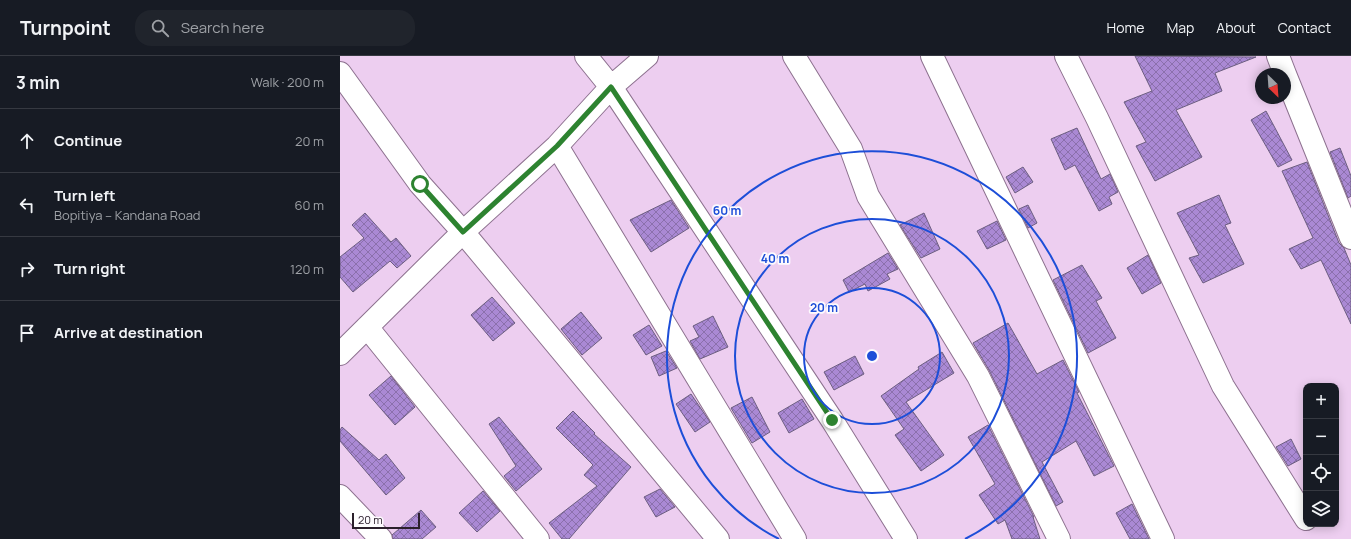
<!DOCTYPE html>
<html lang="en">
<head>
<meta charset="utf-8">
<style>
  :root { --surface:#171b24; --page:#20242c; --text:#f1f3f6; --muted:#9ea1a6; --line:#363941 }
  body { margin:0; font-family:Manrope,sans-serif; background:var(--page); color:var(--text) }
  .controls { position:absolute; right:12px; bottom:12px; display:grid; overflow:hidden; border-radius:8px; box-shadow:0 2px 10px #0003 }
  .controls button { width:36px; height:36px; display:grid; place-items:center; padding:0; border:0; border-bottom:1px solid var(--line); background:var(--surface); color:var(--text); font:20px sans-serif }
  .compass { position:absolute; left:915px; top:12px; width:36px; height:36px; border-radius:50%; background:var(--surface); box-shadow:0 2px 10px #0003; rotate:155deg }
  .scale { position:absolute; left:12px; bottom:10px; width:68px; box-sizing:border-box; padding-left:4px; border:2px solid #2b202c; border-top:0; font-size:11px; line-height:14px; white-space:nowrap; color:#2b202c; -webkit-text-stroke:3px #fdfafe; paint-order:stroke }
  .stop { position:absolute; width:12px; height:12px; margin:-9px; border:3px solid #2d8330; border-radius:50%; background:#fff }
  .stop.end { background:#2d8330; border-color:#fff; box-shadow:0 1px 4px #0008 }
  .list { margin:0; padding:0; list-style:none }
  h2 { display:flex; justify-content:space-between; align-items:center; height:52px; margin:0; padding:0 16px; font-size:17px }
  h2 small { font-size:13px; font-weight:400; color:var(--muted) }
  .list li { display:grid; grid-template-columns:26px 1fr auto; gap:12px; align-items:center; box-sizing:border-box; height:64px; padding:0 16px; border-top:1px solid var(--line) }
  .list b { display:block; font-size:15px; white-space:nowrap }
  .list p { margin:0; font-size:13px; white-space:nowrap; color:var(--muted) }
  .list em { font-size:13px; font-style:normal; color:var(--muted) }
  .icon { flex:none; width:22px; height:22px; fill:none; stroke:currentColor; stroke-width:2; stroke-linecap:round; stroke-linejoin:round }
  .map { position:relative; flex:none; width:1011px; height:483px; overflow:hidden }
  header { display:flex; align-items:center; gap:24px; box-sizing:border-box; height:56px; padding:0 20px; background:var(--surface); border-bottom:1px solid var(--line) }
  header strong { font-size:19px }
  nav { display:flex; gap:22px; margin-inline-start:auto; font-size:14px }
  .search { width:280px; height:36px; background:var(--page); display:flex; align-items:center; gap:10px; box-sizing:border-box; padding:0 14px; border-radius:16px; color:var(--muted); font-size:15px }
  main { display:flex }
  aside { flex:1; background:var(--surface) }
  .map>svg:first-child { display:block }
  .building { fill:url(#building-cross-hatch); stroke:#6c5e80 }
  .lines { fill:none; stroke-linecap:round; stroke-linejoin:round }
  .minor-casing { stroke:#8d718f; stroke-width:24 }
  .minor { stroke:#fff; stroke-width:22 }
  .route { stroke:#2d8330; stroke-width:5 }
  .ring { fill:none; stroke:#1d4ed8; stroke-width:2 }
  .centre { fill:#1d4ed8; stroke:#fdfafe; stroke-width:2 }
  .ring-label { font-size:12px; text-anchor:middle; font-weight:bold; fill:#1d4ed8; stroke:#fdfafe; stroke-width:3.5; stroke-linejoin:round; paint-order:stroke }
</style>
</head>
<body>
<header>
<strong>Turnpoint</strong>
<div class="search"><svg class="icon" aria-label="search" viewBox="0 0 24 24"><circle cx="10" cy="10" r="6"/><path d="M15 15l6 6"/></svg>Search here</div>
<nav><a>Home</a><a>Map</a><a>About</a><a>Contact</a></nav>
</header>
<main>
<aside>
<h2>3 min<small>Walk · 200 m</small></h2>
<ul class="list">
<li><svg class="icon" aria-label="ahead" viewBox="0 0 24 24"><path d="M12 20V5M6 11l6-6 6 6"/></svg><div><b>Continue</b></div><em>20 m</em></li>
<li><svg class="icon" aria-label="left" viewBox="0 0 24 24"><path d="M17 20v-9H6M10 6l-5 5 5 5"/></svg><div><b>Turn left</b><p>Bopitiya – Kandana Road</p></div><em>60 m</em></li>
<li><svg class="icon" aria-label="right" viewBox="0 0 24 24"><path d="M7 20v-9h11M14 6l5 5-5 5"/></svg><div><b>Turn right</b></div><em>120 m</em></li>
<li><svg class="icon" aria-label="arrive" viewBox="0 0 24 24"><path d="M6 21V4h12l-3 4 3 4H6"/></svg><div><b>Arrive at destination</b></div></li>
</ul>
</aside>
<div class="map">
<svg width="1011" height="483" viewBox="0 0 1011 483">
  <defs>
    <pattern id="building-cross-hatch" width="8" height="8" patternUnits="userSpaceOnUse"><rect width="8" height="8" fill="#aa89d4"/><path d="M0 0l8 8M0 8l8-8" fill="none" stroke="#8b70ac"/></pattern>
  </defs>
  <rect width="100%" height="100%" fill="#edcef0"/>
  <path class="building" d="M795,0L916,1L875,17L882,35L836,54L862,101L815,125L796,90L806,86L784,46L812,35Z
    M926,55L952,104L938,111L911,64Z
    M737,72L761,123L770,118L778,136L769,141L772,148L759,155L735,109L725,114L711,83Z
    M1000,92L1011,120V140L1008,142L990,96Z
    M967,106L999,187L1004,192L1011,209V268L981,204L961,213L949,193L973,182L942,115Z
    M683,111L693,126L675,137L666,121Z
    M879,139L891,167L885,169L904,208L863,227L849,202L859,199L837,157Z
    M331,144L349,172L311,196L290,164Z
    M688,149L697,167L688,172L679,153Z
    M25,157L51,186L56,182L71,200L57,212L50,205L13,236L0,221V201L24,182L12,169Z
    M584,157L600,193L581,202L560,169Z
    M657,165L666,184L647,193L637,175Z
    M548,197L558,213L547,218L550,223L528,235L525,228L509,236L503,224Z
    M808,199L821,227L802,238L787,212Z
    M742,209L762,242L756,245L776,282L748,297L713,224Z
    M152,241L175,267L153,285L131,259Z
    M241,256L262,282L242,299L221,273Z
    M373,260L388,291L360,303L350,285L359,281L353,270Z
    M668,267L697,318L723,304L739,336L737,337L774,410L754,420L736,385L702,406L723,446L716,450L649,314L633,287Z
    M309,269L322,290L306,299L293,279Z
    M326,295L337,312L319,320L311,301Z
    M602,296L614,317L566,346L604,399L581,415L555,379L564,373L541,340L579,313L578,311Z
    M515,300L524,318L494,334L484,316Z
    M51,320L75,351L55,369L29,339Z
    M351,338L370,366L355,376L336,348Z
    M412,341L430,376L412,387L391,352Z
    M462,343L474,363L449,377L438,357Z
    M233,355L255,377L254,378L291,411L229,483H222L209,467L257,430L244,419L253,409L216,372Z
    M159,361L202,413L176,435L164,420L176,410L149,368Z
    M648,369L694,461H693L700,483H672L665,464L658,468L639,439L655,428L628,381Z
    M2,371L39,404L46,398L65,422L46,439L0,385V374Z
    M951,383L961,403L948,410L936,391Z
    M320,433L335,451L316,461L304,441Z
    M143,435L160,455L137,476L119,457Z
    M792,448L809,483H790L776,457Z
    M81,454L96,471L82,483H53L52,479Z"/>
  <g class="lines">
    <g class="minor-casing">
      <path id="minor" d="M246,0L271,31L492,364L566,483
        M454,0L511,93L528,140L638,320L719,483
        M592,0L823,483
        M726,0L757,62L883,330L966,463
        M938,0L945,18
        M0,17L80,128L123,176L378,483
        M945,18L1011,182
        M217,90L455,483
        M27,271L198,483
        M0,298L123,176L217,90L271,31L307,0
        M0,440L41,483"/>
    </g>
    <use href="#minor" class="minor"/>
  </g>
  <g class="lines">
    <path class="route" d="M80,128L123,176L217,90L271,31L492,364"/>
  </g>
  <g class="ring">
    <circle cx="532" cy="300" r="68"/>
    <circle cx="532" cy="300" r="137"/>
    <path d="M439 483A205 205 0 1 1 625 483"/>
  </g>
  <circle cx="532" cy="300" r="6" class="centre"/>
  <g class="ring-label">
    <text x="387" y="159">60 m</text>
    <text x="435" y="207">40 m</text>
    <text x="484" y="256">20 m</text>
  </g>
</svg>
<div class="controls">
<button>+</button>
<button>−</button>
<button><svg class="icon" aria-label="locate" viewBox="0 0 24 24"><circle cx="12" cy="12" r="6"/><path d="M12 2v4M12 18v4M2 12h4M18 12h4"/></svg></button>
<button><svg class="icon" aria-label="layers" viewBox="0 0 24 24"><path d="M12 4l9 5-9 5-9-5zM3 14l9 5 9-5"/></svg></button>
</div>
<svg class="compass" viewBox="-18 -18 36 36"><path d="M0-13l5 13h-10z" fill="#e53935"/><path d="M0 13l5-13h-10z" fill="#9ea1a6"/></svg>
<div class="scale">20 m</div>
<div class="stop" style="left:80px;top:128px"></div>
<div class="stop end" style="left:492px;top:364px"></div>
</div>
</main>
</body>
</html>
